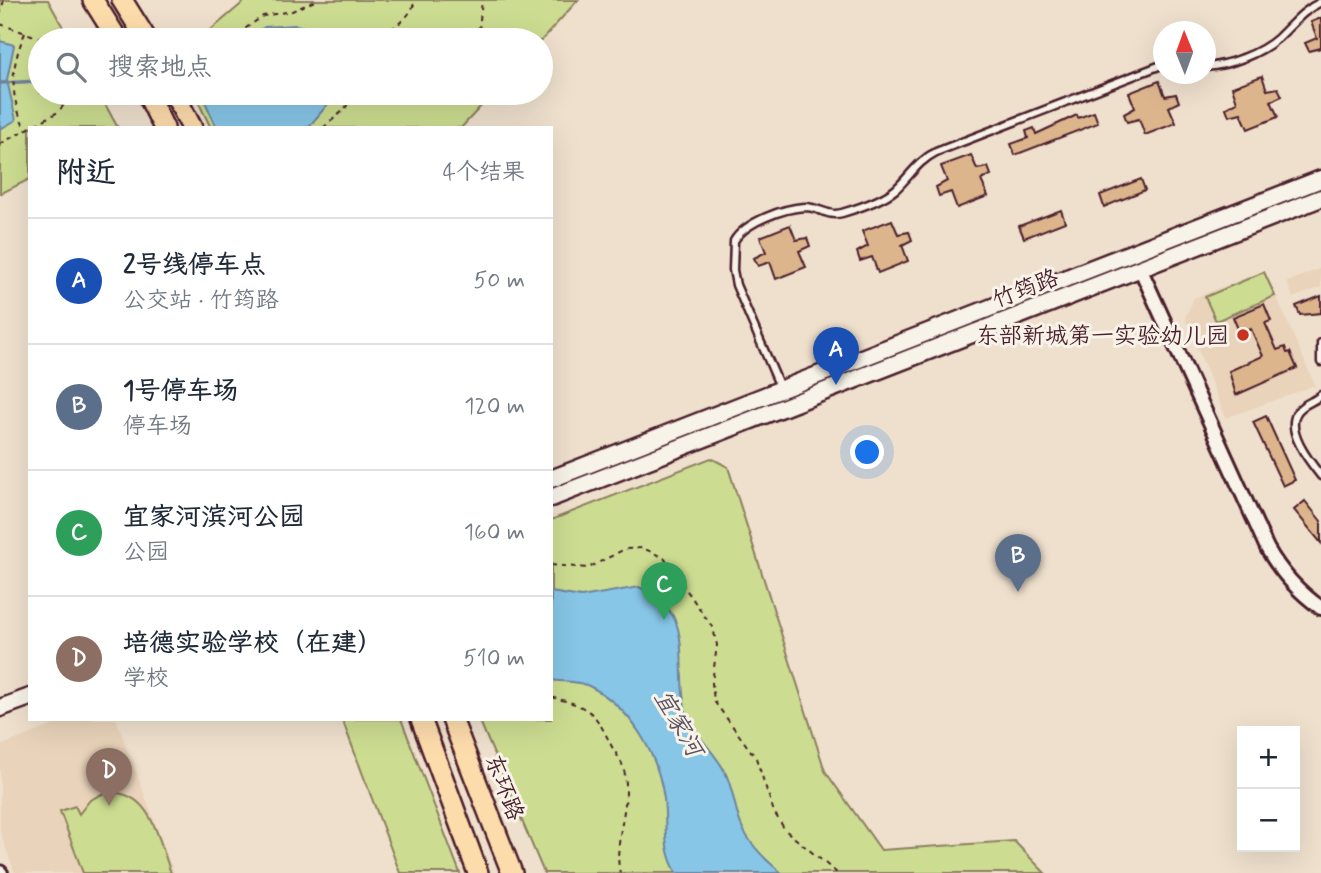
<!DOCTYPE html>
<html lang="zh">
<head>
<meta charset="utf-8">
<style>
  :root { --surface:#fff; --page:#f2f2f3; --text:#1f2937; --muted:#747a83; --line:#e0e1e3; --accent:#c8321e }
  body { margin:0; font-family:Mynerve,"LXGW WenKai TC",sans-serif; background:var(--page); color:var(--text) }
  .controls { position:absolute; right:21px; bottom:21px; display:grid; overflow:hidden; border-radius:0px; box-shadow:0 7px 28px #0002 }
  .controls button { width:63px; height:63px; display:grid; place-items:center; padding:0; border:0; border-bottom:2px solid var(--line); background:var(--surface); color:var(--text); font:35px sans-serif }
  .compass { position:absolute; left:1153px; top:21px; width:63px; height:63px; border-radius:50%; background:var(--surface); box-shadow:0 7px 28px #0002; rotate:359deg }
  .you { position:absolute; left:868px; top:453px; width:24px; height:24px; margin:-18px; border:5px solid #fff; border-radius:50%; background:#1a73e8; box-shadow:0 0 0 10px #1a73e833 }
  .badge { display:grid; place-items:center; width:46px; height:46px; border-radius:50%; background:var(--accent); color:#fff; font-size:23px; font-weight:700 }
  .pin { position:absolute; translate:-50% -58px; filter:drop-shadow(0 2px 4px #0008) }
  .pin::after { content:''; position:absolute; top:37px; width:24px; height:21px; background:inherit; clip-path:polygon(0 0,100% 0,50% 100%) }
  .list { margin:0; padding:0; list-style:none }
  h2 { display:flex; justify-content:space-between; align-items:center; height:91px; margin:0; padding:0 28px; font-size:30px }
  h2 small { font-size:23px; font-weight:400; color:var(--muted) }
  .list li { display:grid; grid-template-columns:46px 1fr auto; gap:21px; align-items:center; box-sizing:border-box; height:126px; padding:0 28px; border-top:2px solid var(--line) }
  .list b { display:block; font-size:26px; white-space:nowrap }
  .list p { margin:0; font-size:23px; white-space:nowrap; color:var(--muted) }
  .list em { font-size:23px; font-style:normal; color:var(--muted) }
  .icon { flex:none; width:38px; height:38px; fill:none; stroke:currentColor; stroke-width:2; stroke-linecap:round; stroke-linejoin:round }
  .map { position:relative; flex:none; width:1321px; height:873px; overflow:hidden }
  .search { position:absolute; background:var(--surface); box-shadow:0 7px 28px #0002; left:28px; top:28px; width:525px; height:77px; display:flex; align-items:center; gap:18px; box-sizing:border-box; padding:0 24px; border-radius:38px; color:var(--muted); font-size:26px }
  .panel { position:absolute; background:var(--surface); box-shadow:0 7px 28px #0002; left:28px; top:126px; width:525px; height:595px; border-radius:0px }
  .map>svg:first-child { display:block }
  .built { fill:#e9d3ba }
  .green { fill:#ccdd91; stroke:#8b7e5e; stroke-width:2 }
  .water { fill:#87c6e7; stroke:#6f839c; stroke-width:2 }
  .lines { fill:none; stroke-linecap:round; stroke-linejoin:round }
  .stream { stroke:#6f839c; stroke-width:3.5 }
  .building { fill:#dcb58d; stroke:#4a1f2b; stroke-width:2 }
  .service-casing { stroke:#4a1f2b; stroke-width:11 }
  .minor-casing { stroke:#4a1f2b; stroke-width:18 }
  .secondary-casing { stroke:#4a1f2b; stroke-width:21 }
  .trunk-casing { stroke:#4a1f2b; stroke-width:24 }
  .path { stroke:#4a1f2b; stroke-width:2; stroke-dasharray:5 5; stroke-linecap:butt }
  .service { stroke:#f7f3e8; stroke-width:6 }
  .minor { stroke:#f7f3e8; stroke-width:12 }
  .secondary { stroke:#f7f3e8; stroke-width:16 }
  .trunk { stroke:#fddcac; stroke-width:19 }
  .poi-dot { fill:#c8321e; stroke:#f7f3e8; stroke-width:2.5 }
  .labels { text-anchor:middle; stroke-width:6; stroke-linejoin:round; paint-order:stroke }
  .street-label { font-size:23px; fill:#4a1f2b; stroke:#f7f3e8 }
  .poi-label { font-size:23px; fill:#4a1f2b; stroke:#f7f3e8; text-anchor:end }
  .water-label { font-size:24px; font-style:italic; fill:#5c5163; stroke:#f7f3e8 }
</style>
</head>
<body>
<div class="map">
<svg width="1321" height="873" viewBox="0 0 1321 873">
  <rect width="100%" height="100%" fill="#efe0cd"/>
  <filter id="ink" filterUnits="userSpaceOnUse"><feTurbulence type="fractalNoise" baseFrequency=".0143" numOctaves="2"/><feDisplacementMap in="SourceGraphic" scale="14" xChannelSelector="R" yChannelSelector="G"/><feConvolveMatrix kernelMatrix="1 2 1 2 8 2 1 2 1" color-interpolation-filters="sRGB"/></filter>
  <g filter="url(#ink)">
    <path class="built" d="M1321,268V287L1293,298L1287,282Z
      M1265,270L1315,385L1226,418L1185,318L1194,298Z
      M69,719H116L174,873H15L0,832V746Z"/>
    <path class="green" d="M0,0H48L70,40H40V93H99L118,128H30V179L0,194Z
      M246,0H578L541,41L199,40Z
      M194,93H493L461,128H211Z
      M1264,272L1275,296L1216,321L1205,297Z
      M711,458L728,467L825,771L881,850L1014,841L1045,873H544L479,719H551V520Z
      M342,719H401L460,873H400Z
      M104,793C151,787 158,839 171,873H83L60,811L75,806L79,814L90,800Z"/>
    <path class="water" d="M295,25L311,28L332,40H243L265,27Z
      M0,41L14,45L7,80L16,120L0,129Z
      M201,93H337L308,128H217Z
      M639,587C697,614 675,657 685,708C691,734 714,749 725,772C732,786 734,803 739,819C746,841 764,859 782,873H677C662,850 667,825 664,799C658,754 631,707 589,686C578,681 563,682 551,680V592L581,597Z"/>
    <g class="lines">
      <path class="stream" d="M0,83L40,81"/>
    </g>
    <path class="building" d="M1321,18V48L1309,51L1305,43L1317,38L1311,22Z
      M1262,76L1267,90L1278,88L1282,96L1271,101L1278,117L1248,129L1241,113L1229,116L1226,108L1237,102L1232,87Z
      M1159,81L1165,96L1176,94L1179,102L1169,107L1176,123L1145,135L1139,119L1127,122L1124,114L1135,108L1129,93Z
      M1094,112L1098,123L1015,155L1011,144L1028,138L1026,131L1034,128L1036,134L1077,115L1078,118Z
      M971,155L977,169L988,167L991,175L981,180L988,196L957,208L951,192L939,196L936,187L947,181L941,166Z
      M1141,179L1145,190L1104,207L1100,195Z
      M1061,210L1065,222L1024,238L1019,226Z
      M892,220L898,234L909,232L912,240L902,245L908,261L878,273L872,257L860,261L857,252L868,246L862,231Z
      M790,225L796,240L807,238L810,246L799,251L806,267L776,279L770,262L758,266L754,258L766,252L760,237Z
      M1321,296V313L1300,315L1296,306Z
      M1264,304L1271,321L1265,323L1277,350L1285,347L1287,353L1290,352L1297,368L1236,395L1229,371L1263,356L1251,329L1240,334L1233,317Z
      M1266,416L1295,480L1283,486L1253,422Z
      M1305,501L1321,521V543L1294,510Z"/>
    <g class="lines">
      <g class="service-casing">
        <path id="service" d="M1206,67C1229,65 1260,54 1278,38C1292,25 1303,10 1321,2
          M1321,343V362
          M780,387L736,285L733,270L734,241C745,222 784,208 805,207C819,207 828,217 842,213C859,208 883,200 896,189C910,176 918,161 936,152L1164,64
          M1321,395C1314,402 1304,403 1298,411C1284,430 1309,461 1321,476"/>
      </g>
      <g class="minor-casing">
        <path id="minor" d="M1140,268L1267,548C1281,573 1297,591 1321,608
          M0,872L1,873"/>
      </g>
      <g class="secondary-casing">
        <path id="secondary" d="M551,479L1321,179
          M551,498L1321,198
          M0,708L30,697"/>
      </g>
      <g class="trunk-casing">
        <path id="trunk" d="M93,0L118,40
          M122,0L147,40
          M147,93L164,128
          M174,93L192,128
          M421,719L478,873
          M452,719L512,873"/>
      </g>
      <path class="path" d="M0,15L4,0
        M0,24L46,40
        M25,33C10,68 9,96 26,130
        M229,40L263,16L292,11L317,0
        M374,40C390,29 411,20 415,0
        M478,40L482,0
        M71,102L97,105L129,93
        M323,128L345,109L353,93
        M0,144L58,112L74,93
        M551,565L588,568L625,549L643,548L664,558L713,628L717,645L712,683L714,701L756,758L774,812L785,830L837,873
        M551,697C589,707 594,710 611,745C614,751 619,757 622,764C635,798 612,838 620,873"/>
      <use href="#service" class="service"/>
      <use href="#minor" class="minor"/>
      <use href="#secondary" class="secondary"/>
      <use href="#trunk" class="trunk"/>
    </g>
  </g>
  <circle class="poi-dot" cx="1243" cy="335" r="7"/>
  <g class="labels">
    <g class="street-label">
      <text transform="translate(1025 288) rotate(-21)" y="8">竹筠路</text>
      <text transform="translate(505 787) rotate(69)" y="8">东环路</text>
    </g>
    <g class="poi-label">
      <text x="1229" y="343">东部新城第一实验幼儿园</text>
    </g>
    <g class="water-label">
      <text transform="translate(679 723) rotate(60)" y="8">宜家河</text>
    </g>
  </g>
</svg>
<div class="controls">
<button>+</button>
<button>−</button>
</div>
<svg class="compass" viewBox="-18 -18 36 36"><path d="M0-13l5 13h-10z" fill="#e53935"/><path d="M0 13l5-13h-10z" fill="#747a83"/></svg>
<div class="you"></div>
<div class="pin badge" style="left:836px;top:385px;background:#1a4fb4">A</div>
<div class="pin badge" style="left:1018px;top:592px;background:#5c6f8a">B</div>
<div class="pin badge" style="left:664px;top:620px;background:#2e9e5b">C</div>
<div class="pin badge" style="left:109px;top:806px;background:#8d6e63">D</div>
<div class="search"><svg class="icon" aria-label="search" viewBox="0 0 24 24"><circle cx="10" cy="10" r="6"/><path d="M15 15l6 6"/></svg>搜索地点</div>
<section class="panel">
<h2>附近<small>4个结果</small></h2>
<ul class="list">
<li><span class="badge" style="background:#1a4fb4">A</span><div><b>2号线停车点</b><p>公交站 · 竹筠路</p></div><em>50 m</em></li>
<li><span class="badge" style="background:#5c6f8a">B</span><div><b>1号停车场</b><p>停车场</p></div><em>120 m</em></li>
<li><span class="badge" style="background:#2e9e5b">C</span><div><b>宜家河滨河公园</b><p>公园</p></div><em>160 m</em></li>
<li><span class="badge" style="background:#8d6e63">D</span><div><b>培德实验学校（在建）</b><p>学校</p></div><em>510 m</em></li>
</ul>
</section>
</div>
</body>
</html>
